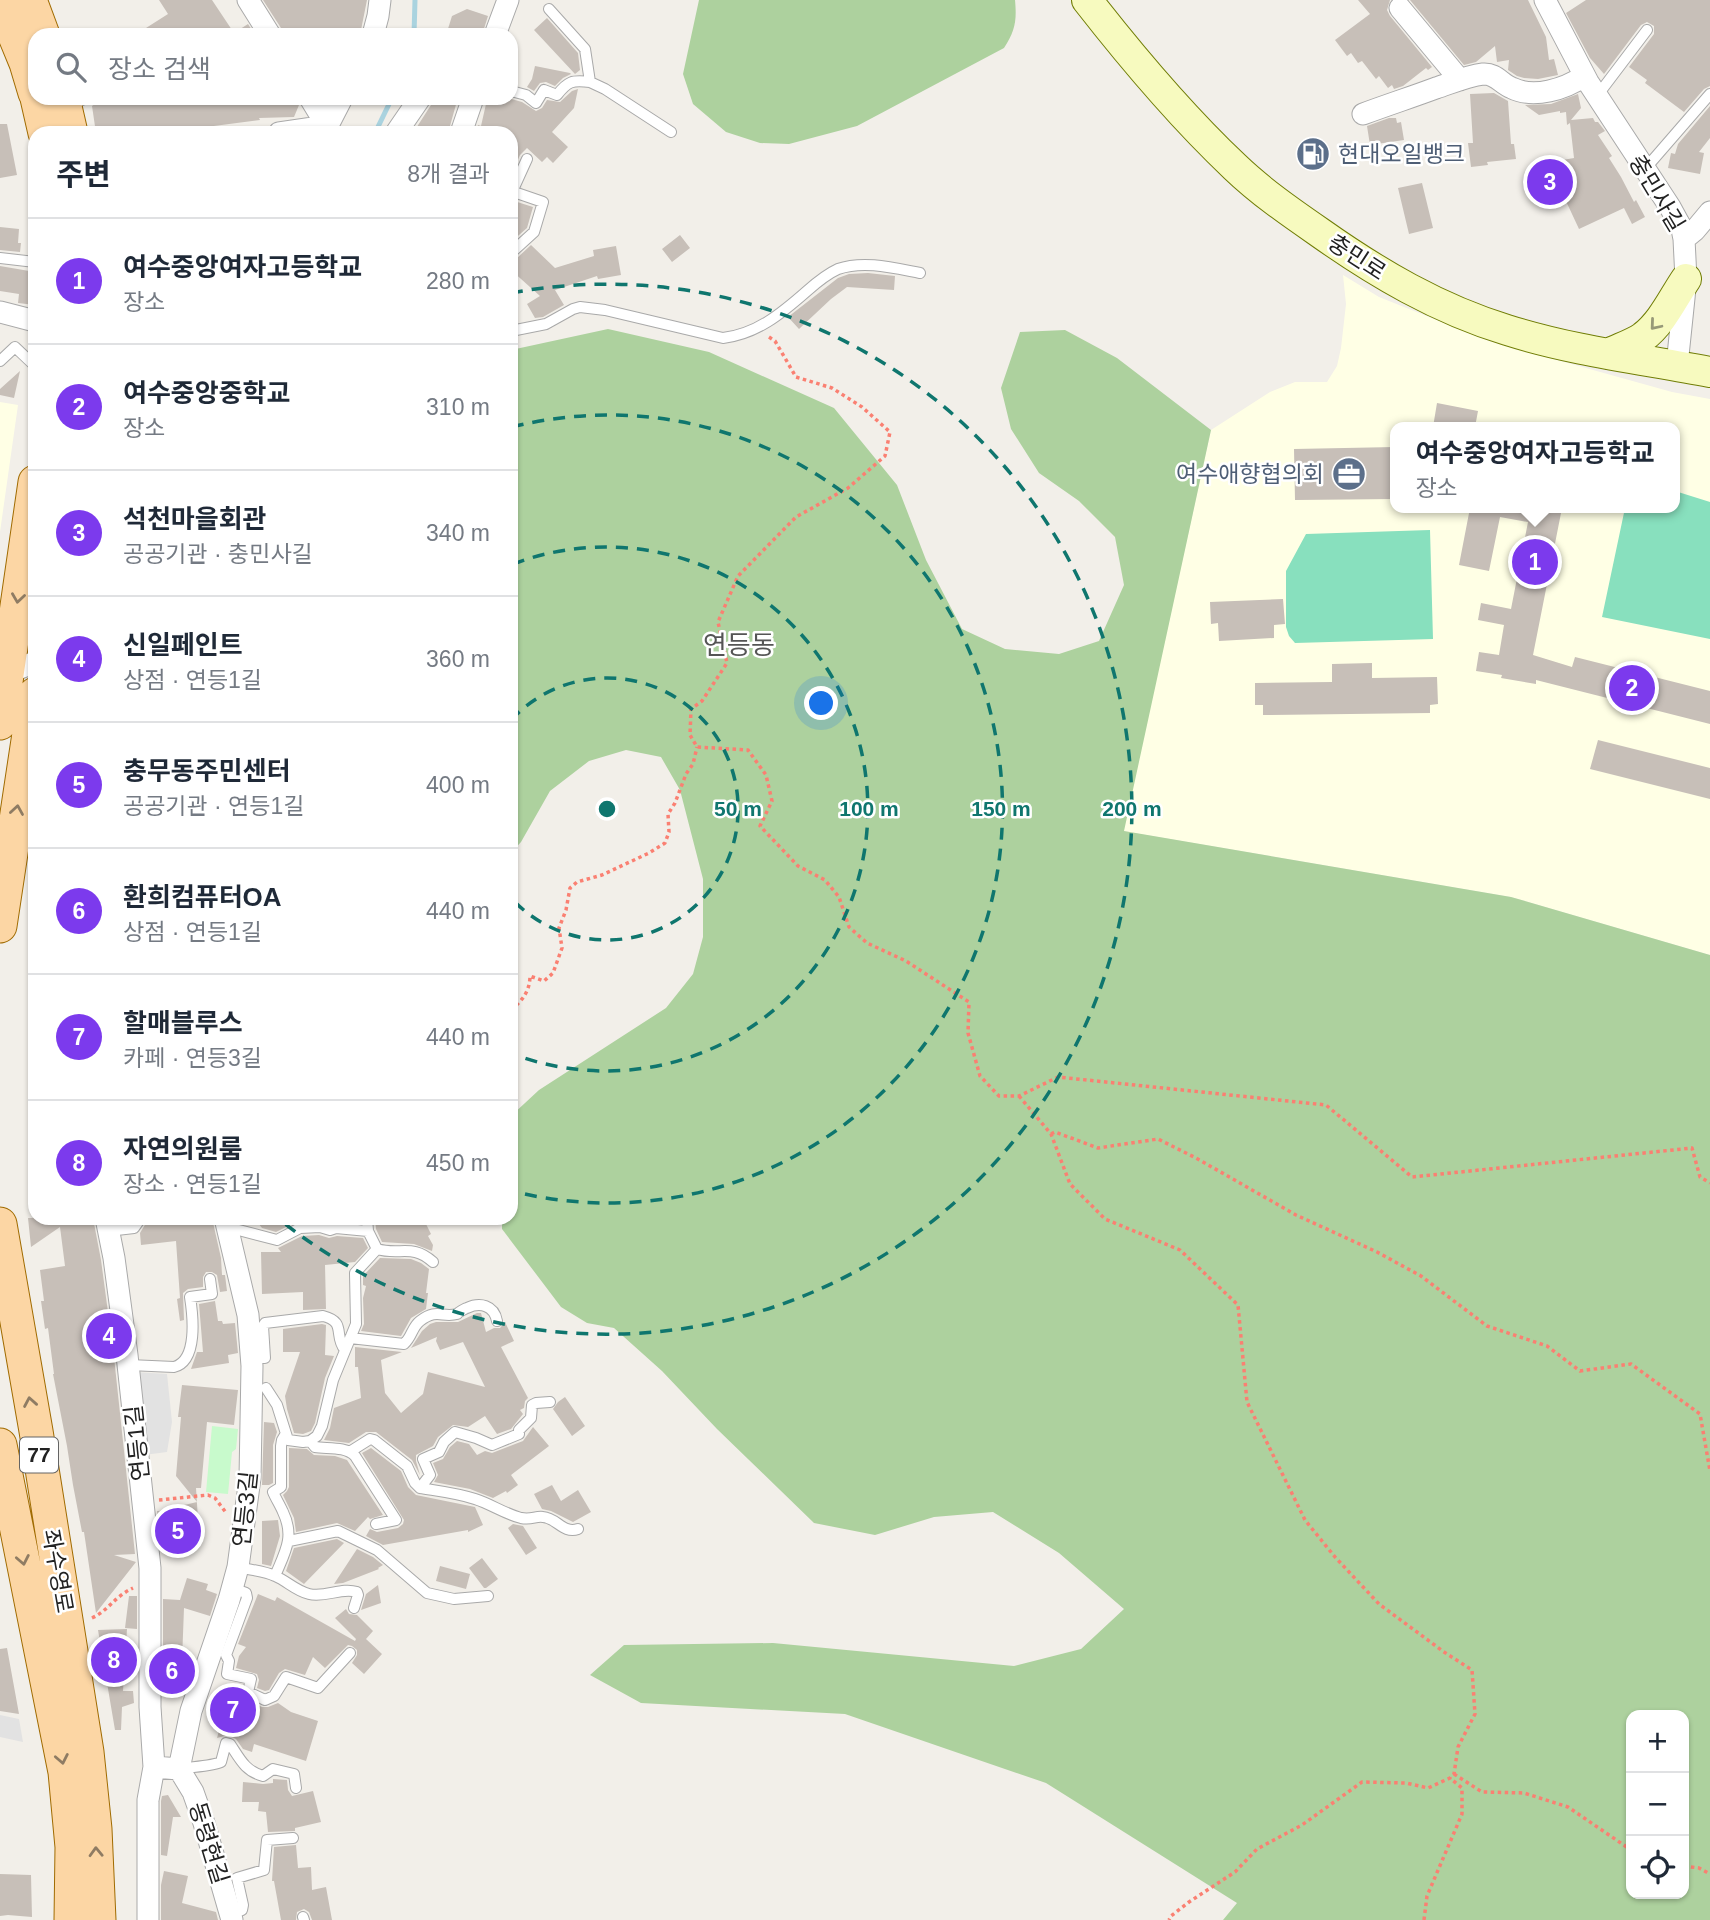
<!DOCTYPE html>
<html lang="ko">
<head>
<meta charset="utf-8">
<style>
  :root { --surface:#fff; --page:#f2f2f3; --text:#1f2937; --muted:#747a83; --line:#e0e1e3; --accent:#7c3aed }
  body { margin:0; font-family:Arial,"Noto Sans KR",sans-serif; background:var(--page); color:var(--text) }
  .controls { position:absolute; right:21px; bottom:21px; display:grid; overflow:hidden; border-radius:14px; box-shadow:0 2px 5px #0004 }
  .controls button { width:63px; height:63px; display:grid; place-items:center; padding:0; border:0; border-bottom:2px solid var(--line); background:var(--surface); color:var(--text); font:35px sans-serif }
  .you { position:absolute; left:822px; top:704px; width:24px; height:24px; margin:-18px; border:5px solid #fff; border-radius:50%; background:#1a73e8; box-shadow:0 0 0 10px #1a73e833 }
  .badge { display:grid; place-items:center; width:46px; height:46px; border-radius:50%; background:var(--accent); color:#fff; font-size:23px; font-weight:700 }
  .pin { position:absolute; translate:-50% -50%; border:4px solid #fff; box-shadow:0 2px 7px #0006 }
  .popup { position:absolute; left:1390px; top:422px; width:290px; height:91px; box-sizing:border-box; display:grid; place-content:center; border-radius:14px; background:var(--surface); filter:drop-shadow(0 2px 5px #0005); font-size:23px; white-space:nowrap; color:var(--muted) }
  .popup b { font-size:26px; color:var(--text) }
  .popup::after { content:''; position:absolute; left:50%; top:100%; margin-left:-14px; border:14px solid transparent; border-top-color:var(--surface) }
  .list { margin:0; padding:0; list-style:none }
  h2 { display:flex; justify-content:space-between; align-items:center; height:91px; margin:0; padding:0 28px; font-size:30px }
  h2 small { font-size:23px; font-weight:400; color:var(--muted) }
  .list li { display:grid; grid-template-columns:46px 1fr auto; gap:21px; align-items:center; box-sizing:border-box; height:126px; padding:0 28px; border-top:2px solid var(--line) }
  .list b { display:block; font-size:26px; white-space:nowrap }
  .list p { margin:0; font-size:23px; white-space:nowrap; color:var(--muted) }
  .list em { font-size:23px; font-style:normal; color:var(--muted) }
  .icon { flex:none; width:38px; height:38px; fill:none; stroke:currentColor; stroke-width:2; stroke-linecap:round; stroke-linejoin:round }
  .map { position:relative; flex:none; width:1710px; height:1920px; overflow:hidden }
  .search { position:absolute; background:var(--surface); box-shadow:0 2px 5px #0004; left:28px; top:28px; width:490px; height:77px; display:flex; align-items:center; gap:18px; box-sizing:border-box; padding:0 24px; border-radius:21px; color:var(--muted); font-size:26px }
  .panel { position:absolute; background:var(--surface); box-shadow:0 2px 5px #0004; left:28px; top:126px; width:490px; height:1099px; border-radius:21px }
  .map>svg:first-child { display:block }
  .education { fill:#ffffe5; fill-rule:evenodd }
  .forest { fill:#add19e; fill-rule:evenodd }
  .park { fill:#c8facc }
  .pitch { fill:#88e0be }
  .parking { fill:#e2e2e2 }
  .lines { fill:none; stroke-linecap:round; stroke-linejoin:round }
  .stream { stroke:#aad3df; stroke-width:5 }
  .building { fill:#c7bfb8 }
  .lane-casing { stroke:#a9a9a9; stroke-width:12 }
  .street-casing { stroke:#a9a9a9; stroke-width:23 }
  .secondary-casing { stroke:#707d05; stroke-width:32 }
  .primary-casing { stroke:#a06b00; stroke-width:35 }
  .path { stroke:#fa8072; stroke-width:3.5; stroke-dasharray:3.5 3.5; stroke-linecap:butt }
  .lane { stroke:#fff; stroke-width:10 }
  .street { stroke:#fff; stroke-width:21 }
  .secondary { stroke:#f7fabf; stroke-width:30 }
  .primary { stroke:#fcd6a4; stroke-width:33 }
  .oneway { stroke:#979978 }
  .oneway2 { stroke:#8f7c63 }
  .ring { fill:none; stroke:#0f766e; stroke-width:3.5; stroke-dasharray:12 9 }
  .labels { text-anchor:middle; stroke-width:5; stroke-linejoin:round; paint-order:stroke }
  .shield { fill:#fff; stroke:#646464; stroke-width:2 }
  .shield-label { font-size:21px; font-weight:bold; fill:#222 }
  .service-label { font-size:23px; fill:#4e5e75; stroke:#fff; text-anchor:start }
  .street-label { font-size:23px; fill:#222; stroke:#fff }
  .quarter-label { font-size:26px; fill:#555; stroke:#fff }
  .centre { fill:#0f766e; stroke:#fff; stroke-width:3.5 }
  .ring-label { font-size:21px; text-anchor:middle; font-weight:bold; fill:#0f766e; stroke:#fff; stroke-width:5; stroke-linejoin:round; paint-order:stroke }
</style>
</head>
<body>
<div class="map">
<svg width="1710" height="1920" viewBox="0 0 1710 1920">
  <rect width="100%" height="100%" fill="#f2efe9"/>
  <path class="education" d="M1343,275L1379,297L1489,341L1672,392L1710,399V955L1511,897L1123,831L1211,430L1270,392L1295,382H1327L1337,366L1341,348L1346,304ZM1395,427H1675V508H1395Z
    M0,402L18,405L0,532Z"/>
  <path class="forest" d="M699,0H1015C1017,21 1015,31 1004,48L857,126L789,144L760,143L726,132L693,104L683,74Z
    M608,329L709,352L834,408L897,485L926,560L962,629L1005,649L1059,654L1099,641L1124,585L1115,537L1079,501L1039,473L1011,429L1001,388L1020,332L1065,330L1117,358L1211,430L1124,831L1511,897L1710,955V1920H1223L1237,1903L1046,1783L845,1714L641,1703L590,1675L624,1645L773,1643L1014,1666L1081,1649L1124,1609L1059,1553L993,1512L934,1517L875,1535L814,1523L717,1429L662,1371L614,1328L587,1323L561,1307L502,1229V1218H511V1116L539,1090L666,1008L693,974L703,937V879L680,790L661,757L626,750L589,761L550,791L521,842L511,853V350ZM1631,1715H1684V1894H1631Z"/>
  <path class="park" d="M212,1426L238,1429L236,1449L232,1452L228,1494L206,1492Z"/>
  <path class="pitch" d="M1675,491L1710,502V639L1602,617L1625,508H1675Z
    M1430,530L1433,639L1295,643L1289,636L1286,627V571L1306,534Z"/>
  <path class="parking" d="M134,1372L167,1374L172,1422L167,1452L144,1455Z
    M0,1715L19,1719L23,1742L0,1737Z"/>
  <g class="lines">
    <path class="stream" d="M414,35L415,0
      M375,133L392,98"/>
  </g>
  <path class="building" d="M159,0H212L234,33L248,24L255,35H135L168,14Z
    M263,0H367L360,35H283L281,28Z
    M1358,0H1390L1387,10L1390,16L1432,67L1428,70L1426,68L1403,86L1394,89L1392,85L1388,88L1379,76L1376,79L1362,61L1358,63L1351,53L1347,56L1335,40L1370,14Z
    M1410,0H1528L1546,37L1549,60L1554,59L1558,75L1538,79L1524,78L1517,76L1508,70L1509,60L1497,62L1495,46L1476,62L1464,65Z
    M1586,0H1710V86L1704,89L1684,112L1645,83L1647,80L1629,67L1654,34V26L1647,22L1641,25L1604,74L1590,58L1566,13Z
    M467,9L488,16L482,35H456L447,32L452,16Z
    M547,18L578,53L580,70L575,74L534,30Z
    M535,66L570,73L571,74L563,78L555,86L546,82L540,83L534,91L527,87L532,79Z
    M578,89L574,108L552,132L568,147L553,163L547,157L542,162L527,148L520,155L511,175V133H475L478,125L481,126L486,104L492,105L493,98H508L522,102L536,111L542,108L547,100L560,102L572,91Z
    M1494,93L1508,101L1511,144H1514L1516,159L1487,162L1488,165L1471,167L1468,143H1473L1470,94Z
    M1578,94L1581,108L1571,120L1593,118L1595,122H1598L1605,131L1598,135L1612,156L1609,158L1621,177L1634,202L1636,200L1645,217L1632,224L1624,208L1579,229L1565,199L1541,204L1534,165L1574,158L1570,123L1567,125L1566,112L1560,113V111L1539,115L1525,105L1551,104Z
    M103,98H297L299,105L294,117L259,118L260,120L160,133H96L92,106Z
    M433,98H449L457,101L448,133H413L431,105Z
    M1710,106V138L1699,152L1704,153L1700,174L1668,168L1671,153L1675,154L1678,144Z
    M1389,118H1396L1397,123L1401,122L1404,140L1370,145L1367,126Z
    M0,124H7L17,175L0,178Z
    M1422,183L1433,228L1409,234L1398,188Z
    M511,200L533,207L527,228L511,242Z
    M0,227L19,229L18,243H21L20,252L0,250Z
    M680,235L690,248L672,262L662,249Z
    M531,245L555,268L594,256L593,250L616,246L621,275L598,279L597,276L555,290L564,305L543,317L535,318L527,304L540,296L511,270V261L516,259Z
    M0,266L35,272V305L18,303L19,294L0,291Z
    M868,273L895,276L894,290L847,287L831,299L799,329L788,317L838,278L849,274Z
    M20,371L14,398L0,395V389Z
    M1437,403L1478,411L1475,427H1433Z
    M1395,447V499L1295,500L1294,449Z
    M1470,508H1562L1533,655L1572,667L1575,657L1710,691V724L1536,680V684L1501,678L1502,675L1476,671L1479,652L1499,655L1504,625L1478,620L1481,603L1511,609L1528,522L1500,517L1489,571L1459,565Z
    M1283,599L1285,624L1274,625V638L1219,641L1218,623L1211,624L1210,602Z
    M1372,663V678L1437,677L1438,704L1430,705V713L1263,715V705H1255V683L1332,682V664Z
    M1598,740L1710,768V799L1590,769Z
    M28,1218H93L101,1260L114,1357L135,1554L114,1555L136,1562L96,1613L84,1532H82L73,1485L67,1446L53,1374H54L48,1328L45,1329L41,1301H44L40,1270L65,1266L60,1227L31,1247Z
    M149,1218H167L171,1221L212,1218L221,1258L222,1275H225L227,1291L220,1292L217,1275L212,1272H206L203,1277V1287L188,1289L183,1293L184,1320L180,1321L177,1299L180,1298L176,1241L141,1245L140,1233Z
    M254,1218H359V1222L337,1220L330,1222L320,1219L300,1220L276,1232L262,1228Z
    M375,1218H423L431,1234L428,1236L433,1245L432,1251L414,1244L382,1242L376,1229Z
    M319,1235L329,1238L337,1236L363,1238L368,1248L355,1262L325,1265L326,1309L303,1310V1292L262,1294L261,1252H281L278,1248L302,1236Z
    M380,1258L411,1259L421,1263L429,1269L426,1293H428L426,1309L411,1318L401,1336L361,1331L364,1324L363,1298L366,1286L363,1285V1276Z
    M215,1301L218,1321H222L223,1324L235,1323L238,1353L228,1355L229,1363L191,1369L197,1352H203L199,1304Z
    M477,1313H481L486,1332L494,1328H500L505,1322L514,1341L501,1347L528,1398L525,1401L524,1408L520,1410L523,1414L511,1429L497,1434L485,1416L468,1427L453,1425L438,1437L433,1446L416,1455V1461L420,1475L412,1460L376,1432H366L349,1443L324,1440L330,1428L334,1408L361,1398L358,1367H355V1347L402,1352L381,1360L385,1393L401,1413L423,1394L428,1372L485,1387L463,1342L440,1350L436,1341L437,1337L411,1348L422,1331L430,1324L436,1322H458Z
    M322,1324L326,1325L325,1355L334,1356L325,1378L315,1423L311,1431L303,1434L294,1433L287,1409L285,1396L300,1352H283V1329Z
    M182,1385L238,1390L234,1425L207,1422L201,1488H196L199,1535L181,1548L172,1546L170,1552H162L157,1511L173,1510L176,1507L197,1502L176,1476L181,1417H178Z
    M565,1397L585,1426L572,1436L553,1409L558,1402Z
    M264,1422L274,1423L277,1432L273,1445V1483L269,1485H262Z
    M533,1427L549,1446L511,1475L518,1485L507,1493L506,1491L493,1498L470,1489L434,1482L438,1475L433,1463L443,1459L450,1447L457,1441L469,1444L477,1455L485,1451L492,1453L523,1441Z
    M289,1448L307,1449L314,1455L335,1456L347,1460L383,1515L370,1519L368,1517L355,1531L337,1523L296,1532L294,1518L283,1495L287,1491L289,1487Z
    M371,1448L401,1471L408,1487L416,1495L475,1507L483,1525L468,1532V1530L383,1545L366,1536L370,1529L377,1532L398,1528L403,1524L404,1520L362,1453Z
    M552,1485L561,1501L578,1490L591,1512L573,1522L551,1511L542,1509L534,1494Z
    M278,1520L280,1536L271,1566L262,1564V1521Z
    M513,1524L523,1526L537,1548L526,1555L508,1528Z
    M337,1539L344,1543L304,1584L286,1571L294,1548Z
    M357,1549L373,1557L383,1565L378,1568L379,1569L343,1583L334,1584Z
    M482,1558L498,1579L486,1588H484L469,1568Z
    M440,1566L470,1574L466,1589L436,1581Z
    M187,1578L208,1584L206,1590L217,1594L210,1616L184,1608L182,1661L185,1662L184,1681L163,1680V1599L180,1600Z
    M378,1585L381,1603L361,1610L366,1594Z
    M258,1594L275,1601L277,1597L355,1641L356,1639L335,1618L346,1609L349,1614L357,1615L373,1631L366,1639L382,1654L364,1674L352,1663L357,1655V1650L352,1646L348,1645L325,1668L313,1657L305,1675L285,1669L279,1673L269,1690L265,1691L257,1688L259,1680L257,1674L236,1668L239,1656L246,1647L238,1644Z
    M129,1596H137V1629L125,1628Z
    M127,1629L123,1691H133L134,1703L122,1707L121,1730H115L98,1630Z
    M7,1648L19,1714L0,1711V1649Z
    M232,1683L242,1685L240,1693L242,1697L262,1707H268L278,1703L291,1712L318,1721L306,1761L254,1744L252,1752L243,1749L236,1739L228,1735L217,1738Z
    M273,1779L287,1780L288,1790L292,1796L313,1791L321,1822L295,1828V1831L268,1832L266,1812L258,1811L259,1802H242L243,1782L263,1784L273,1783Z
    M168,1795L181,1817H173L167,1856L161,1855V1801L162,1796Z
    M296,1845L298,1868L311,1867L312,1890L326,1887L332,1920H312L309,1912L304,1909L297,1912L296,1920H281L274,1881H272L274,1847Z
    M164,1871L188,1876L182,1903L216,1912L218,1920H161V1885Z
    M0,1874L31,1875L32,1917L8,1915L0,1916Z"/>
  <g class="lines">
    <g class="lane-casing">
      <path id="lane" d="M590,82L605,89L671,132
        M511,91L526,95L536,103L544,90L557,95C568,81 572,80 590,82L585,49L549,9
        M1597,96L1647,30
        M68,107L86,98
        M1645,169L1710,94
        M511,191L543,202L534,232L511,253
        M512,192L527,159
        M0,258L35,262
        M511,331L546,324L573,309L580,307L605,310L723,338C757,334 782,313 807,291C816,283 827,274 838,269C864,260 894,268 920,273
        M0,361L15,347L35,366
        M227,1227L277,1240L300,1228L320,1227L330,1230L336,1228L368,1231L367,1218
        M108,1231L134,1228L141,1218
        M368,1231L377,1249C400,1256 412,1243 433,1262
        M350,1338L404,1344C412,1337 412,1327 420,1321C437,1308 442,1318 457,1314C457,1313 466,1308 467,1308C480,1302 494,1305 497,1321
        M251,1358H265L263,1326L265,1323L323,1316C347,1322 333,1335 345,1350
        M129,1365L174,1367C198,1361 193,1316 190,1297L212,1294L210,1279
        M266,1388L277,1405L288,1440L303,1442L310,1441L317,1436L322,1426L333,1380L356,1324L355,1273L377,1249
        M310,1441L315,1447C328,1449 345,1446 355,1456L396,1520L376,1524
        M351,1451L370,1439L374,1440L407,1466L415,1483L420,1488C438,1491 457,1493 475,1499C491,1504 505,1514 521,1518C532,1520 535,1516 543,1517C557,1518 563,1534 578,1529
        M420,1488L430,1475L423,1459L439,1452L444,1442L455,1432L476,1438L492,1445L519,1434V1430L531,1418L532,1405L536,1403L550,1402
        M289,1541L338,1531L377,1550L427,1593L454,1599L488,1596
        M238,1567C250,1570 264,1571 275,1576C287,1581 296,1591 309,1594C326,1598 341,1587 357,1592L358,1595L354,1608
        M275,1576C285,1552 295,1537 283,1512C280,1505 276,1499 273,1492L281,1487V1446L282,1440L285,1435
        M232,1588L246,1593L247,1598L226,1655L229,1661L227,1674L251,1679L248,1692L265,1700L274,1696L286,1677L318,1688L350,1653
        M179,1769C189,1767 214,1766 221,1762L226,1743L230,1744C240,1759 245,1771 263,1776L273,1769L294,1774L296,1788
        M231,1915L242,1910L243,1905L237,1878L264,1870L267,1840L293,1838
        M303,1917L304,1920"/>
    </g>
    <g class="street-casing">
      <path id="street" d="M248,0L270,35
        M1545,0L1588,82L1670,207L1682,229L1684,239L1686,279L1677,365
        M1400,8L1460,80
        M373,35L378,16L380,0
        M495,35L508,0
        M310,98L327,126
        M1363,114C1387,105 1412,97 1436,88C1451,83 1467,76 1483,74C1496,73 1501,84 1512,88C1534,99 1565,89 1584,76
        M279,133L327,126
        M324,133L342,98
        M396,133L420,98
        M461,133L473,98
        M1684,239L1695,230L1710,212
        M0,312L35,321
        M0,676L35,662
        M106,1218L114,1258L127,1355L150,1568V1707L154,1767L148,1800V1920
        M154,1767L179,1769L191,1711L229,1600L238,1567L250,1478L252,1366L248,1315L225,1218
        M179,1769L193,1792L204,1823L232,1920"/>
    </g>
    <g class="secondary-casing">
      <path id="secondary" d="M1087,0C1133,59 1181,116 1235,167C1260,191 1290,212 1319,232C1377,273 1438,309 1507,330C1573,351 1642,359 1710,372
        M1608,354C1620,348 1633,344 1643,337C1662,323 1673,298 1686,279"/>
    </g>
    <g class="primary-casing">
      <path id="primary" d="M0,0L26,63L35,93
        M30,0L43,35
        M37,98L45,133
        M63,98L71,133
        M0,723L35,482
        M0,926L35,694
        M0,1224L36,1431L87,1752L95,1829L99,1920
        M0,1445L65,1772L72,1847L71,1920"/>
    </g>
    <path class="path" d="M769,337L775,341L796,377L832,388L862,407L890,432L885,456L848,488L796,517L738,576L718,622L727,663L702,701L691,709L690,735L697,747L748,750L766,775L772,801L760,826L798,866L825,880L839,897L849,927L867,943L906,961L969,1002L968,1033L980,1076L999,1096H1019L1058,1077L1326,1105L1412,1177L1692,1148L1700,1177L1710,1183
      M511,1010C522,1001 530,991 530,976L544,981L553,973L562,948L559,928L566,910L570,888L577,882L602,875L649,853L665,843L669,832L668,814L675,803L686,774L693,764L697,747
      M1019,1096L1051,1134L1070,1184L1105,1219L1180,1250L1238,1305L1247,1402L1305,1520L1335,1557L1379,1604L1444,1652L1472,1670L1475,1714L1458,1747L1454,1774L1450,1778L1428,1788L1406,1783L1362,1782L1302,1825L1257,1849L1235,1872L1189,1902L1171,1916L1169,1920
      M1051,1134L1055,1132L1098,1148L1158,1139L1196,1158L1296,1215L1377,1252L1421,1276L1487,1326L1547,1346L1580,1371L1631,1364L1700,1414L1710,1471
      M159,1500L208,1495L215,1498L227,1514
      M92,1618C109,1610 114,1597 133,1588
      M1454,1774L1482,1792L1524,1793L1568,1807L1631,1850
      M1684,1866L1699,1868L1710,1874
      M1424,1920L1427,1896L1462,1814V1788L1450,1778"/>
    <use href="#lane" class="lane"/>
    <use href="#street" class="street"/>
    <use href="#secondary" class="secondary"/>
    <use href="#primary" class="primary"/>
  </g>
  <defs><path id="oneway-chevron" d="M-2-3.5L2.5 0L-2 3.5" fill="none" stroke-width="1.6" stroke-linecap="round" stroke-linejoin="round" transform="scale(1.75)"/></defs>
  <use class="oneway" href="#oneway-chevron" transform="translate(1655 325) rotate(130)"/>
  <g class="oneway2">
    <use href="#oneway-chevron" transform="translate(18 598) rotate(98)"/>
    <use href="#oneway-chevron" transform="translate(17 810) rotate(-81)"/>
    <use href="#oneway-chevron" transform="translate(30 1402) rotate(-100)"/>
    <use href="#oneway-chevron" transform="translate(23 1560) rotate(79)"/>
    <use href="#oneway-chevron" transform="translate(62 1759) rotate(79)"/>
    <use href="#oneway-chevron" transform="translate(96 1852) rotate(-92)"/>
  </g>
  <g class="ring">
    <path d="M511 720A131 131 0 1 1 511 898"/>
    <path d="M513 564A262 262 0 1 1 513 1054"/>
    <path d="M512 427A394 394 0 1 1 512 1191"/>
    <path d="M511 293A525 525 0 1 1 280 1220"/>
  </g>
  <defs>
    <g id="fuel-disc" transform="scale(1.75)"><circle r="9.5" fill="#5c6f8a" stroke="#fff"/><path d="M-5.5-6h7V0h2V4h1.3V-2.5L3-4.5l.8-.8L6-3V5H2.5V1h-1V6h-7ZM-4.2-4.7v3.2H.2V-4.7Z" fill="#fff"/></g>
    <g id="office-disc" transform="scale(1.75)"><circle r="9.5" fill="#5c6f8a" stroke="#fff"/><path d="M-6-3h4V-5.5h4V-3h4V5H-6ZM-1-4.5V-3h2v-1.5ZM-6 0V1H6V0Z" fill="#fff"/></g>
  </defs>
  <g fill-rule="evenodd">
    <use href="#fuel-disc" x="1313" y="154"/>
    <use href="#office-disc" x="1349" y="474"/>
  </g>
  <g class="labels">
    <rect class="shield" x="20" y="1437.5" width="38" height="35" rx="5"/>
    <g class="shield-label">
      <text x="39" y="1462">77</text>
    </g>
    <g class="service-label">
      <text x="1338" y="162">현대오일뱅크</text>
      <text x="1324" y="482" text-anchor="end">여수애향협의회</text>
    </g>
    <g class="street-label">
      <text transform="translate(1657 193) rotate(59)" y="8">충민사길</text>
      <text transform="translate(1357 257) rotate(33)" y="8">충민로</text>
      <text transform="translate(137 1443) rotate(-96)" y="8">연등1길</text>
      <text transform="translate(245 1509) rotate(-84)" y="8">연등3길</text>
      <text transform="translate(58 1571) rotate(80)" y="8">좌수영로</text>
      <text transform="translate(209 1843) rotate(73)" y="8">동령현길</text>
    </g>
    <g class="quarter-label">
      <text x="739" y="654">연등동</text>
    </g>
  </g>
  <circle cx="607" cy="809" r="10" class="centre"/>
  <g class="ring-label">
    <text x="738" y="816">50 m</text>
    <text x="869" y="816">100 m</text>
    <text x="1001" y="816">150 m</text>
    <text x="1132" y="816">200 m</text>
  </g>
</svg>
<div class="controls">
<button>+</button>
<button>−</button>
<button><svg class="icon" aria-label="locate" viewBox="0 0 24 24"><circle cx="12" cy="12" r="6"/><path d="M12 2v4M12 18v4M2 12h4M18 12h4"/></svg></button>
</div>
<div class="you"></div>
<div class="pin badge" style="left:1535px;top:562px">1</div>
<div class="popup"><b>여수중앙여자고등학교</b>장소</div>
<div class="pin badge" style="left:1632px;top:688px">2</div>
<div class="pin badge" style="left:1550px;top:182px">3</div>
<div class="pin badge" style="left:109px;top:1336px">4</div>
<div class="pin badge" style="left:178px;top:1531px">5</div>
<div class="pin badge" style="left:172px;top:1671px">6</div>
<div class="pin badge" style="left:233px;top:1710px">7</div>
<div class="pin badge" style="left:114px;top:1660px">8</div>
<div class="search"><svg class="icon" aria-label="search" viewBox="0 0 24 24"><circle cx="10" cy="10" r="6"/><path d="M15 15l6 6"/></svg>장소 검색</div>
<section class="panel">
<h2>주변<small>8개 결과</small></h2>
<ul class="list">
<li><span class="badge">1</span><div><b>여수중앙여자고등학교</b><p>장소</p></div><em>280 m</em></li>
<li><span class="badge">2</span><div><b>여수중앙중학교</b><p>장소</p></div><em>310 m</em></li>
<li><span class="badge">3</span><div><b>석천마을회관</b><p>공공기관 · 충민사길</p></div><em>340 m</em></li>
<li><span class="badge">4</span><div><b>신일페인트</b><p>상점 · 연등1길</p></div><em>360 m</em></li>
<li><span class="badge">5</span><div><b>충무동주민센터</b><p>공공기관 · 연등1길</p></div><em>400 m</em></li>
<li><span class="badge">6</span><div><b>환희컴퓨터OA</b><p>상점 · 연등1길</p></div><em>440 m</em></li>
<li><span class="badge">7</span><div><b>할매블루스</b><p>카페 · 연등3길</p></div><em>440 m</em></li>
<li><span class="badge">8</span><div><b>자연의원룸</b><p>장소 · 연등1길</p></div><em>450 m</em></li>
</ul>
</section>
</div>
</body>
</html>
